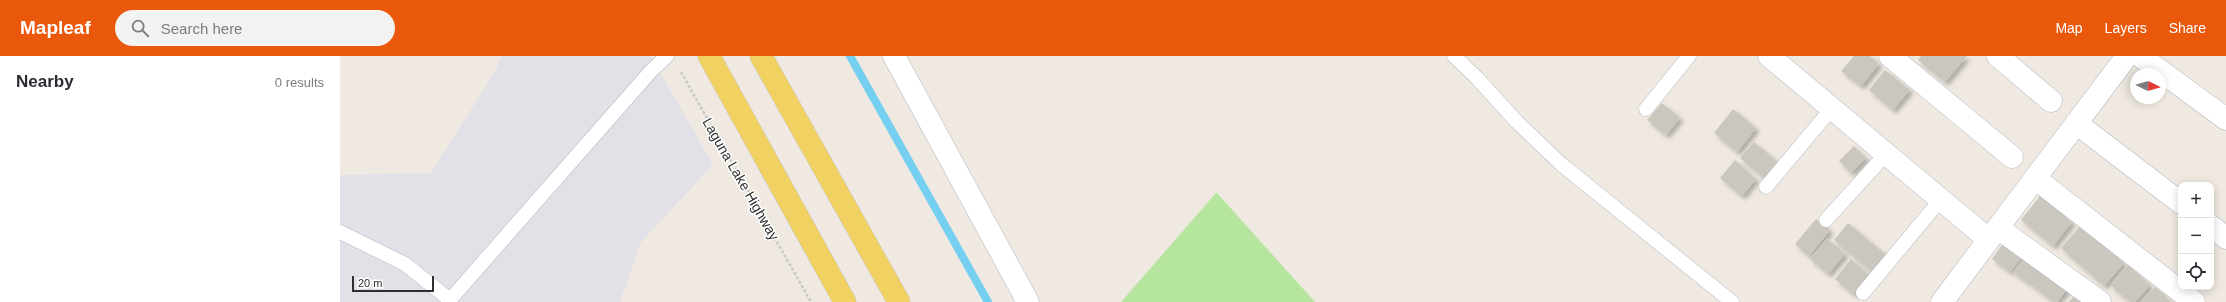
<!DOCTYPE html>
<html lang="en">
<head>
<meta charset="utf-8">
<style>
  :root { --surface:#fff; --page:#f2f2f3; --text:#2b2b33; --muted:#7c7c81; --line:#e1e1e2; --accent:#ea580c }
  body { margin:0; font-family:Arial,sans-serif; background:var(--page); color:var(--text) }
  .controls { position:absolute; right:12px; bottom:12px; display:grid; overflow:hidden; border-radius:8px; box-shadow:0 2px 10px #0003 }
  .controls button { width:36px; height:36px; display:grid; place-items:center; padding:0; border:0; border-bottom:1px solid var(--line); background:var(--surface); color:var(--text); font:20px sans-serif }
  .compass { position:absolute; left:1790px; top:12px; width:36px; height:36px; border-radius:50%; background:var(--surface); box-shadow:0 2px 10px #0003; rotate:95deg }
  .scale { position:absolute; left:12px; bottom:10px; width:82px; box-sizing:border-box; padding-left:4px; border:2px solid #2e2e2e; border-top:0; font-size:11px; line-height:14px; white-space:nowrap; color:#2e2e2e; -webkit-text-stroke:3px #fff; paint-order:stroke }
  .list { margin:0; padding:0; list-style:none }
  h2 { display:flex; justify-content:space-between; align-items:center; height:52px; margin:0; padding:0 16px; font-size:17px }
  h2 small { font-size:13px; font-weight:400; color:var(--muted) }
  .icon { flex:none; width:22px; height:22px; fill:none; stroke:currentColor; stroke-width:2; stroke-linecap:round; stroke-linejoin:round }
  .map { position:relative; flex:none; width:1886px; height:246px; overflow:hidden }
  header { display:flex; align-items:center; gap:24px; box-sizing:border-box; height:56px; padding:0 20px; background:var(--accent); color:#fff }
  header strong { font-size:19px }
  nav { display:flex; gap:22px; margin-inline-start:auto; font-size:14px }
  .search { width:280px; height:36px; background:var(--page); display:flex; align-items:center; gap:10px; box-sizing:border-box; padding:0 14px; border-radius:22px; color:var(--muted); font-size:15px }
  main { display:flex }
  aside { flex:1; background:var(--surface) }
  .map>svg:first-child { display:block }
  .industrial { fill:#e3e1e8 }
  .green { fill:#b6e59e }
  .lines { fill:none; stroke-linecap:round; stroke-linejoin:round }
  .stream { stroke:#75cff0; stroke-width:8 }
  .building { fill:#cbc7bf; filter:url(#shadow) }
  .lane-casing { stroke:#b4b7c1; stroke-width:15 }
  .street-casing { stroke:#b4b7c1; stroke-width:23 }
  .primary-casing { stroke:#c9c9c9; stroke-width:23 }
  .path { stroke:#c9c9c9; stroke-width:2.5; stroke-dasharray:3 2; stroke-linecap:butt }
  .lane { stroke:#fff; stroke-width:14 }
  .street { stroke:#fff; stroke-width:22 }
  .primary { stroke:#f2d163; stroke-width:22 }
  .labels { text-anchor:middle; stroke-width:3; stroke-linejoin:round; paint-order:stroke }
  .street-label { font-size:14px; fill:#2e2e2e; stroke:#fff }
</style>
</head>
<body>
<header>
<strong>Mapleaf</strong>
<div class="search"><svg class="icon" aria-label="search" viewBox="0 0 24 24"><circle cx="10" cy="10" r="6"/><path d="M15 15l6 6"/></svg>Search here</div>
<nav><a>Map</a><a>Layers</a><a>Share</a></nav>
</header>
<main>
<aside>
<h2>Nearby<small>0 results</small></h2>
<ul class="list">
</ul>
</aside>
<div class="map">
<svg width="1886" height="246" viewBox="0 0 1886 246">
  <defs>
    <filter id="shadow"><feDropShadow dx="3.5" dy="3.5" stdDeviation="2" flood-color="#0004"/></filter>
  </defs>
  <rect width="100%" height="100%" fill="#efe9e1"/>
  <path class="industrial" d="M162,0H311L373,109L301,186L280,246H0V119L91,117L154,17Z"/>
  <path class="green" d="M876,137H877L975,246H781Z"/>
  <g class="lines">
    <path class="stream" d="M510,0L648,246"/>
  </g>
  <path class="building" d="M1514,0H1530L1539,8L1521,30L1501,15Z
    M1581,0H1627L1605,26L1578,4Z
    M1545,14L1570,34L1553,54L1529,34Z
    M1322,47L1340,62L1326,79L1307,64Z
    M1393,53L1416,72L1397,96L1374,77Z
    M1414,86L1440,108L1427,124L1400,102Z
    M1514,90L1526,102L1511,117L1499,105Z
    M1395,104L1416,123L1402,140L1380,122Z
    M1700,140L1732,166L1713,190L1681,164Z
    M1476,163L1490,174L1469,200L1455,188Z
    M1508,167L1546,199L1533,216L1494,184Z
    M1740,170L1784,207L1764,230L1721,192Z
    M1667,182L1686,196L1670,216L1652,203Z
    M1487,183L1505,198L1488,218L1470,203Z
    M1687,199L1701,210L1688,227L1673,216Z
    M1511,203L1529,219L1513,238L1495,223Z
    M1788,209L1810,229L1795,246H1790L1771,230Z
    M1702,211L1728,232L1717,246H1714L1689,227Z
    M1815,231L1832,246H1802Z
    M1737,236L1749,246H1729Z"/>
  <g class="lines">
    <g class="lane-casing">
      <path id="lane" d="M1114,0L1137,22L1177,66L1221,108L1392,246
        M1306,53L1349,0
        M1426,131L1493,51
        M1486,164L1546,98
        M0,176L65,208L110,244
        M1523,237L1602,142
        M108,246L311,15L327,0"/>
    </g>
    <g class="street-casing">
      <path id="street" d="M554,0L688,246
        M1429,0L1648,183
        M1550,0L1672,101
        M1658,0L1711,45
        M1800,0L1886,63
        M1736,67L1841,147
        M1696,123L1854,246
        M1871,170L1886,182
        M1658,172L1760,246
        M1602,246L1787,0"/>
    </g>
    <g class="primary-casing">
      <path id="primary" d="M369,0L505,246
        M421,0L559,246"/>
    </g>
    <path class="path" d="M341,16L471,246"/>
    <use href="#lane" class="lane"/>
    <use href="#street" class="street"/>
    <use href="#primary" class="primary"/>
  </g>
  <g class="labels">
    <g class="street-label">
      <text transform="translate(401 123) rotate(60)" y="5">Laguna Lake Highway</text>
    </g>
  </g>
</svg>
<div class="controls">
<button>+</button>
<button>−</button>
<button><svg class="icon" aria-label="locate" viewBox="0 0 24 24"><circle cx="12" cy="12" r="6"/><path d="M12 2v4M12 18v4M2 12h4M18 12h4"/></svg></button>
</div>
<svg class="compass" viewBox="-18 -18 36 36"><path d="M0-13l5 13h-10z" fill="#e53935"/><path d="M0 13l5-13h-10z" fill="#7c7c81"/></svg>
<div class="scale">20 m</div>
</div>
</main>
</body>
</html>
